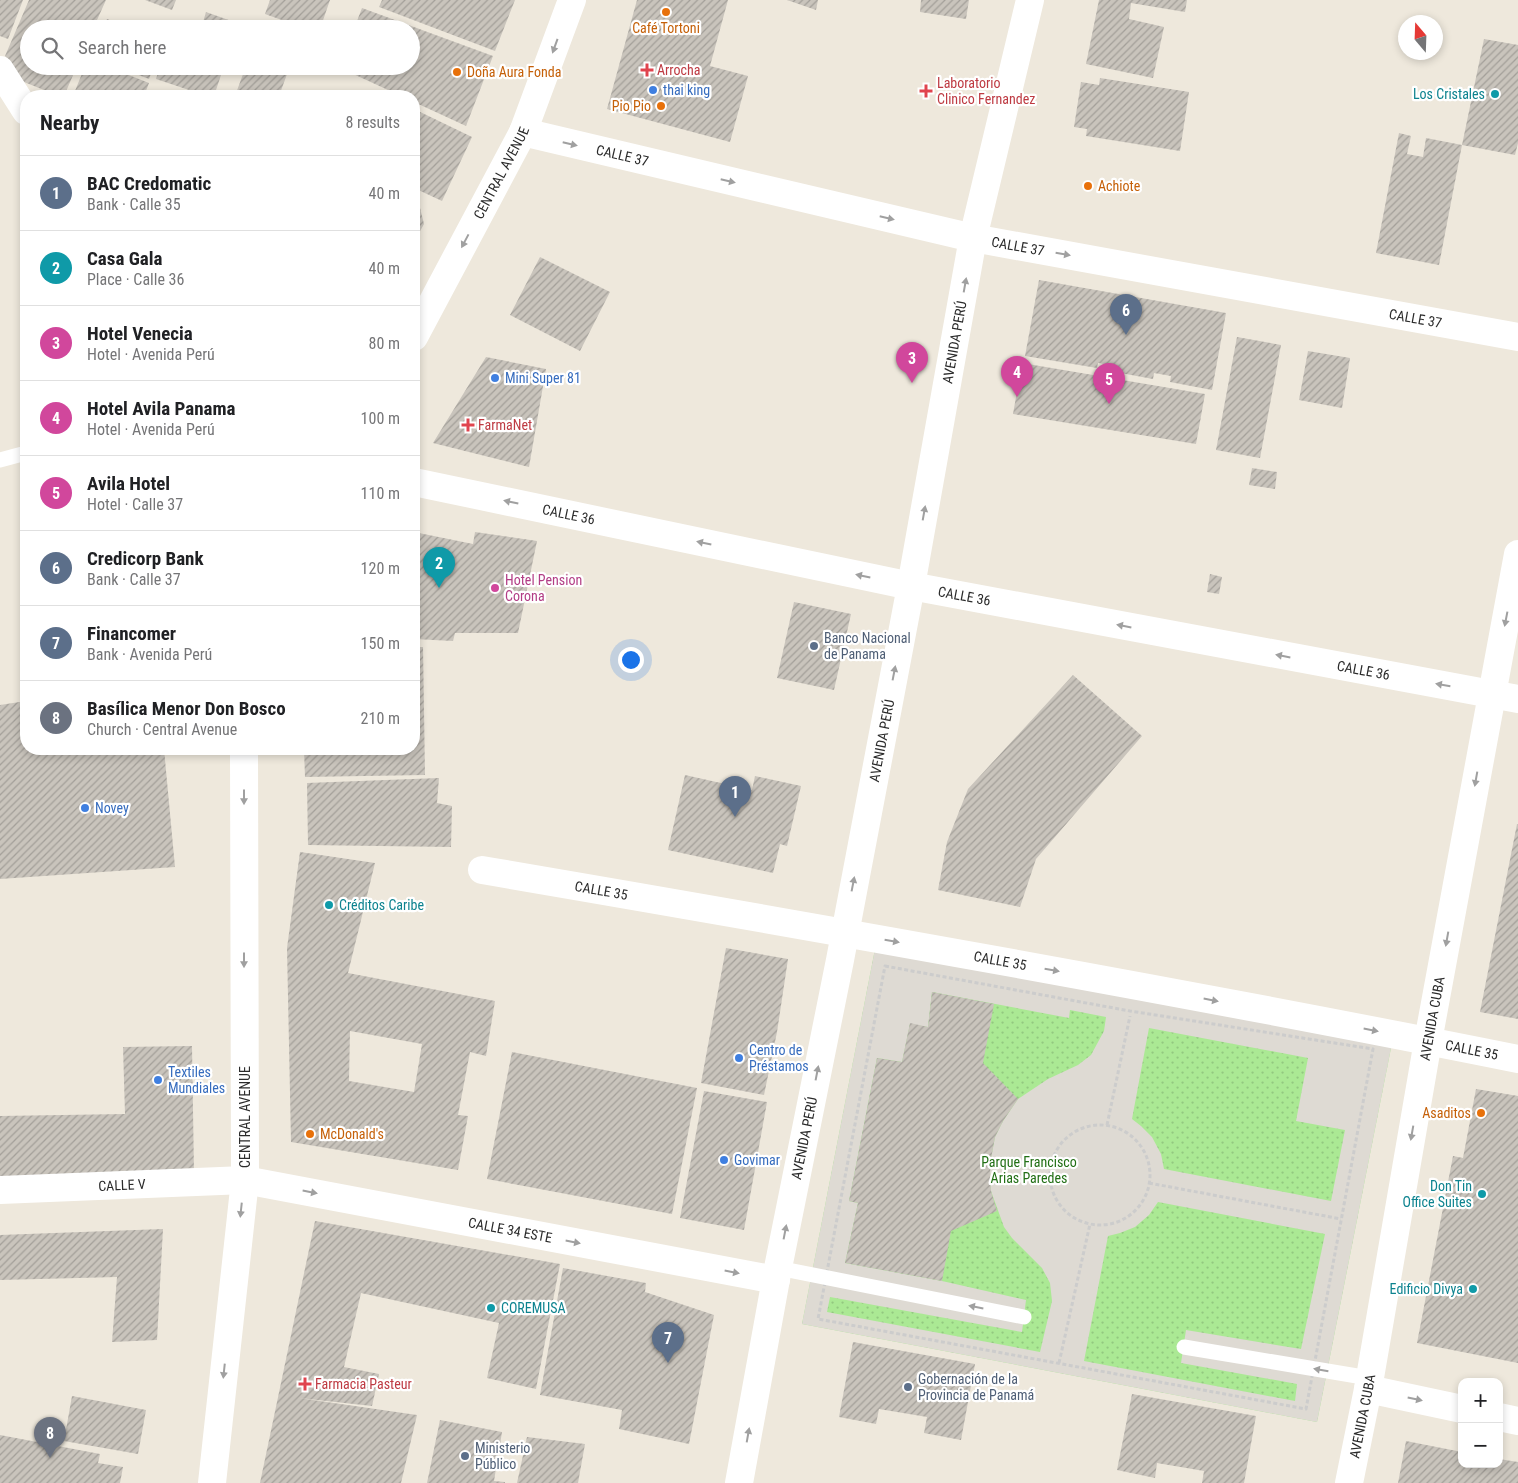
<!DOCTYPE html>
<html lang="en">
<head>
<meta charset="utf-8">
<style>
  :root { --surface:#fff; --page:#f6f6f6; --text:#202124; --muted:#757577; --line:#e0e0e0; --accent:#384fff }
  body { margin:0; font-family:"Roboto Condensed",sans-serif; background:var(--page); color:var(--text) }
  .controls { position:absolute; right:15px; bottom:15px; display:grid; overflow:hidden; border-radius:10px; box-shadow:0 2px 8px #0003 }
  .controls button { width:45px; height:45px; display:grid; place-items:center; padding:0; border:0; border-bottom:1px solid var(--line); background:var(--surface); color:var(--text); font:25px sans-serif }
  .compass { position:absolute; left:1398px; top:15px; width:45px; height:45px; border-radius:50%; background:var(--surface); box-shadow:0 2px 8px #0003; rotate:341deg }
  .you { position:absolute; left:630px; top:659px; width:18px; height:18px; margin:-12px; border:4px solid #fff; border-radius:50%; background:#1a73e8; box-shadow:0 0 0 8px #1a73e833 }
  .badge { display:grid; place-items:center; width:32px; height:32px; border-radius:50%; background:var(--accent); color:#fff; font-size:16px; font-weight:700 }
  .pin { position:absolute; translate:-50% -41px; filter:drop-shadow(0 1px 2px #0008) }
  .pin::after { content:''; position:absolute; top:26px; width:18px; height:15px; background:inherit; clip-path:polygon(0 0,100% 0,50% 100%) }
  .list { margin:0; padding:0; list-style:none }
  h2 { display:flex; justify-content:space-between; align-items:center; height:65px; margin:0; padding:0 20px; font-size:21px }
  h2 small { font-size:16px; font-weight:400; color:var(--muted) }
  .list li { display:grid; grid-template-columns:32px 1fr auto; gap:15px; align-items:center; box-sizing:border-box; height:75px; padding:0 20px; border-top:1px solid var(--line) }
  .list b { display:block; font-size:19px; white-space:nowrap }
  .list p { margin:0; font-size:16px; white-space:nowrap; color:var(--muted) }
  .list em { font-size:16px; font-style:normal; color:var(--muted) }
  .icon { flex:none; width:28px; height:28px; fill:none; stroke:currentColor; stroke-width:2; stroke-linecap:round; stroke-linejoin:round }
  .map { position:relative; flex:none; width:1518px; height:1483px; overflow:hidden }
  .search { position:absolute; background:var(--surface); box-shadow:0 2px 8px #0003; left:20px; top:20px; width:400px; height:55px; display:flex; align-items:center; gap:12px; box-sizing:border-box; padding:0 18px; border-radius:28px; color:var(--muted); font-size:19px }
  .panel { position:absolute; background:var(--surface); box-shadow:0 2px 8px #0003; left:20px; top:90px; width:400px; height:665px; border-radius:20px }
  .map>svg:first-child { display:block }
  .grass { fill:url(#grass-dots) }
  .plaza { fill:#dedad3; fill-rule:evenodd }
  .building { fill:url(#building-hatch); fill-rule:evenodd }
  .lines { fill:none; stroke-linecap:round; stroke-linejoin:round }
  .path { stroke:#ccc; stroke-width:3; stroke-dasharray:4 2.5; stroke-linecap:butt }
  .lane { stroke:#fff; stroke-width:15 }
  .street { stroke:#fff; stroke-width:28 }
  .secondary { stroke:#fff; stroke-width:28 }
  .oneway { fill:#a0a0a0 }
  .food-dot { fill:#e8710a; stroke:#fff; stroke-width:2 }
  .health-dot { fill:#e0444e; stroke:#fff; stroke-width:2 }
  .shop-dot { fill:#3f7fe0; stroke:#fff; stroke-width:2 }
  .culture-dot { fill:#0f9aa8; stroke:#fff; stroke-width:2 }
  .hotel-dot { fill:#d1479c; stroke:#fff; stroke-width:2 }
  .service-dot { fill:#5c6f8a; stroke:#fff; stroke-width:2 }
  .labels { text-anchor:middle; stroke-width:4.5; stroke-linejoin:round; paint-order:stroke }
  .food-label { font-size:14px; fill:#c56008; stroke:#fff; text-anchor:start }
  .health-label { font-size:14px; fill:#be3a42; stroke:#fff; text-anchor:start }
  .shop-label { font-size:14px; fill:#366cbe; stroke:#fff; text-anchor:start }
  .culture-label { font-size:14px; fill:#0d838f; stroke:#fff; text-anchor:end }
  .street-label { font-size:14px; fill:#2b2b2b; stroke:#fff }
  .hotel-label { font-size:14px; fill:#b23c85; stroke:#fff; text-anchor:start }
  .service-label { font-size:14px; fill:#4e5e75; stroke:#fff; text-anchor:start }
  .park-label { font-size:14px; fill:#216f15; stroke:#fff }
</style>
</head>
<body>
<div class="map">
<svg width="1518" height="1483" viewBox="0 0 1518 1483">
  <defs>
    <pattern id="grass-dots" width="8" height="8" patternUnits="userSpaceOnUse" patternTransform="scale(1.25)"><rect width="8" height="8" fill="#abe994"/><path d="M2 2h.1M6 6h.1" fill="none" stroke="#93c880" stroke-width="1.8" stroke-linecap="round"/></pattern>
    <pattern id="building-hatch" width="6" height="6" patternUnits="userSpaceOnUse" patternTransform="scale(1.25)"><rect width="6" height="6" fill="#c9c4bc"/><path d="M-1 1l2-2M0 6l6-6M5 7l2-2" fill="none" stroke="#a39f99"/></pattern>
  </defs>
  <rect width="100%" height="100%" fill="#eee8dc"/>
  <path class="grass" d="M876,944L1392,1043L1317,1422L802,1324Z"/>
  <path class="plaza" d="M876,944L1392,1043L1317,1422L802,1324ZM932,992L1069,1018L1070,1010L1106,1017L1104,1031L1091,1055L1078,1065L1048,1079L1018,1099L1003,1121L995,1137L992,1153L990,1172L991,1191L1004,1227L1012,1238L1042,1268L1050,1283L1052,1301L1040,1352L827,1312L830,1297L1022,1332L1026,1300L942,1281L845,1263L858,1203L849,1201L877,1058L902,1062L910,1024L928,1027ZM1149,1028L1308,1058L1296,1121L1345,1130L1331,1201L1164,1169L1161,1154L1152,1137L1141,1126L1132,1119ZM1158,1202L1325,1234L1301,1349L1186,1330L1181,1363L1297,1384L1295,1401L1084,1361L1108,1236L1120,1233L1135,1227L1149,1215Z"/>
  <path class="building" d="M0,0H23L8,39L0,36Z
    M29,0H106L93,29H29V66H77L64,96H59L24,82L5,56Z
    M145,0H176L172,10Z
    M270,0H330L320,29H307L265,14Z
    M382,0H515L495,51L379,7Z
    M637,0H728L710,66L748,76L730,142L607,109Z
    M787,0H818L816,10Z
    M921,0H969L966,19L920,12Z
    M1099,0H1187L1185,12L1131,3L1129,19L1164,27L1153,78L1086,64Z
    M362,8L493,56L466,126L414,102V96H401L336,66H411V29H354Z
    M206,12L237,23L235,29H201Z
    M107,19L133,29H103Z
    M261,22L281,28V29H259Z
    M1484,39L1518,45V143L1515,155L1462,145Z
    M85,66H106L149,83L144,96H88L75,91Z
    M115,66H154L149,79Z
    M160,66H224L214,96H207L156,79Z
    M246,66H290L279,96H235Z
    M1100,78L1189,92L1180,151L1086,136L1087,129L1074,127L1081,82L1099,85Z
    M414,109L472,137L442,201L414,188V162L416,158L414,157Z
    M1399,133L1411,136L1407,154L1423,157L1426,138L1462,145L1439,265L1376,253Z
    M414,194L417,196L424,224L414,242Z
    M540,257L610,292L580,351L510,315Z
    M1039,280L1226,313L1212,390L1170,382L1171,376L1154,373L1153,379L1115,372L1116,366L1098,363L1097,368L1025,356Z
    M1237,337L1281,345L1260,458L1216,450Z
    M1308,351L1350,358L1342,408L1299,400Z
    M486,357L546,369L529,467L433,443Z
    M1022,363L1205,394L1196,444L1013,414Z
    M1252,468L1277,472L1275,489L1249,485Z
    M414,532L473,544L475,532L537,541L518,633H455L453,641L414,639Z
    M1210,574L1222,577L1219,594L1207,592Z
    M794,602L851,614L834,690L777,678Z
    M414,647H423L425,775L305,777L304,749H414Z
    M1073,675L1142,736L1036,859L1020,907L938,890L947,842L968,789Z
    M26,701V749H164L175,867L0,879V705Z
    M685,775L752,790L755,776L801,786L787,846L780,844L773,873L668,850Z
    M439,778L437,803L452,806L451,847L308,845L307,783Z
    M1517,824H1518V1019L1480,1012Z
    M300,852L375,863L348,973L495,1001L486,1056L470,1052L458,1115L468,1116L458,1170L291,1142L287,948ZM350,1031L422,1044L414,1092L349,1081Z
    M726,948L788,959L777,1032L764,1095L701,1083Z
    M932,992L994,1004L983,1063L1018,1099L1003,1121L995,1137L992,1153L990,1172L991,1191L997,1211L951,1231L942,1281L845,1263L858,1203L849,1201L877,1058L902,1062L910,1023L928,1027Z
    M192,1046L194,1174L0,1178V1116L125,1114L123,1047Z
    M512,1052L697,1088L672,1214L487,1179Z
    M1476,1089L1518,1096V1363L1417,1343L1453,1156L1463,1158Z
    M704,1091L767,1102L744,1230L680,1218Z
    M315,1221L560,1264L536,1389L487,1378L499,1323L361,1293L344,1367L379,1374L372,1406L299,1398L417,1415L401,1483H260Z
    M163,1229L157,1340L112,1342L117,1277L0,1280V1235Z
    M563,1268L646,1283L645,1292L714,1315L689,1444L619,1429L622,1410L540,1395Z
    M853,1342L975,1364L961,1440L924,1433L927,1417L879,1409L876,1424L839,1417Z
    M1132,1394L1256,1416L1244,1483H1202L1204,1471L1157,1463L1155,1478L1117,1470Z
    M72,1396L146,1410L138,1454L64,1441Z
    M440,1420L502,1432L494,1481L505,1482V1483H427Z
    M0,1435L100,1454L98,1463L123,1467L120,1483H0Z
    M527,1437L585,1444L578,1483H517Z
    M1406,1441L1462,1452V1464H1499V1459L1518,1462V1483H1398Z"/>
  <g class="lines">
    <path class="path" d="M885,966L1130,1011L1373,1049L1306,1409L818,1319Z
      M1107,1125L1130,1016
      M1050 1175a50 50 0 1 1 100 0a50 50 0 1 1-100 0Z
      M1149,1183L1341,1219
      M1059,1363L1090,1224"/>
    <path class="lane" d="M0,460L26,453
      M778,1268L1024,1317
      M1184,1347L1369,1378"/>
    <g class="street">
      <path d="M0,70L26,111"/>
      <path id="s1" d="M523,132L973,238L1518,337"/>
      <path id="s2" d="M414,482L911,586L1518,699"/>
      <path id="s3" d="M482,870C828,929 1174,990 1518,1059"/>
      <path id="s4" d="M0,1190L245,1180L776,1280"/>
      <path d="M1368,1389L1462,1409"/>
      <path d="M1499,1417L1518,1421"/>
    </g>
    <g class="secondary">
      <path id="s5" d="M414,337L523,132L572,0"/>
      <path d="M212,1483L245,1180L244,749"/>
      <path id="s6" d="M739,1483L778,1268L840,960L911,586L973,238L1030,0"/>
      <path id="s7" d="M1349,1483L1368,1389L1428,1041L1518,554"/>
    </g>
  </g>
  <defs><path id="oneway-solid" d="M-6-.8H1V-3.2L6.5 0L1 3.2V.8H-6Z" transform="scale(1.25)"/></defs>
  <g class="oneway">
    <use href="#oneway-solid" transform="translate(555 46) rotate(110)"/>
    <use href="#oneway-solid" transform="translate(570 144) rotate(13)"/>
    <use href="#oneway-solid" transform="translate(728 181) rotate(13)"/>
    <use href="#oneway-solid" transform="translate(887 218) rotate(13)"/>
    <use href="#oneway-solid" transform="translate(465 241) rotate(118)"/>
    <use href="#oneway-solid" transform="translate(1063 254) rotate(10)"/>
    <use href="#oneway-solid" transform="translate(965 285) rotate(-80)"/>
    <use href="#oneway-solid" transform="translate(511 502) rotate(-168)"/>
    <use href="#oneway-solid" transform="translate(924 513) rotate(-80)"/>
    <use href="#oneway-solid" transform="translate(704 543) rotate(-168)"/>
    <use href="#oneway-solid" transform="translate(863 576) rotate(-168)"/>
    <use href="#oneway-solid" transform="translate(1506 619) rotate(101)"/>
    <use href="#oneway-solid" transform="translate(1124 626) rotate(-169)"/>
    <use href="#oneway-solid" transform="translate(1283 656) rotate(-169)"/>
    <use href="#oneway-solid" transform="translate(894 673) rotate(-79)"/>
    <use href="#oneway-solid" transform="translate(1443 685) rotate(-170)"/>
    <use href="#oneway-solid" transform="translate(1476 779) rotate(100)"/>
    <use href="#oneway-solid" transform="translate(244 797) rotate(90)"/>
    <use href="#oneway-solid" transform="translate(853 884) rotate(-79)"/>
    <use href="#oneway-solid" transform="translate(1447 939) rotate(100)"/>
    <use href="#oneway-solid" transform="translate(892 941) rotate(10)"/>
    <use href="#oneway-solid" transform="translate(244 960) rotate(90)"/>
    <use href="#oneway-solid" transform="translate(1052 970) rotate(10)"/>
    <use href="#oneway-solid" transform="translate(1211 1000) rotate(11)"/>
    <use href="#oneway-solid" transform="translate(1371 1030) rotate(11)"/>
    <use href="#oneway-solid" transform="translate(817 1073) rotate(-79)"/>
    <use href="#oneway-solid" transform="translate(1412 1133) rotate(100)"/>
    <use href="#oneway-solid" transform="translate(310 1192) rotate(11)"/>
    <use href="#oneway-solid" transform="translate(241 1210) rotate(96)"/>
    <use href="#oneway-solid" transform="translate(785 1232) rotate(-79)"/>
    <use href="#oneway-solid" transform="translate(573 1242) rotate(11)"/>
    <use href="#oneway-solid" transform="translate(732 1272) rotate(11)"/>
    <use href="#oneway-solid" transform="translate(976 1307) rotate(-169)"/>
    <use href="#oneway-solid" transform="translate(1321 1370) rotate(-170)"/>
    <use href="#oneway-solid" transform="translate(224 1371) rotate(96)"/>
    <use href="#oneway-solid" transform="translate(1415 1399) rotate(12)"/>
    <use href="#oneway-solid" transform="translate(748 1435) rotate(-80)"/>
  </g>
  <g class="food-dot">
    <circle cx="666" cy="12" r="5"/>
    <circle cx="457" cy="72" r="5"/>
    <circle cx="661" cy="106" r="5"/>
    <circle cx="1088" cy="186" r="5"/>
    <circle cx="1481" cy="1113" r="5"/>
    <circle cx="310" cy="1134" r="5"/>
  </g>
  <g class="health-dot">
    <path d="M644.5 62.5h5v5h5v5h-5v5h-5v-5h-5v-5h5z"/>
    <path d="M923.5 83.5h5v5h5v5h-5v5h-5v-5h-5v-5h5z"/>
    <path d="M465.5 417.5h5v5h5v5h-5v5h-5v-5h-5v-5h5z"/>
    <path d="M302.5 1376.5h5v5h5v5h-5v5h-5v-5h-5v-5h5z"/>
  </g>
  <g class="shop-dot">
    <circle cx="653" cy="90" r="5"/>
    <circle cx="495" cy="378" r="5"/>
    <circle cx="85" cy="808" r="5"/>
    <circle cx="739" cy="1058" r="5"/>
    <circle cx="158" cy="1080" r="5"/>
    <circle cx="724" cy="1160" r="5"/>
  </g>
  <g class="culture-dot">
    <circle cx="1495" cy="94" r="5"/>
    <circle cx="329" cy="905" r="5"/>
    <circle cx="1482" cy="1194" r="5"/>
    <circle cx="1473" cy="1289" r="5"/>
    <circle cx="491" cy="1308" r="5"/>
  </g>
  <circle class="hotel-dot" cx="495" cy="588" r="5"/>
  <g class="service-dot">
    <circle cx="814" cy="646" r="5"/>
    <circle cx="908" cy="1387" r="5"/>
    <circle cx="465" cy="1456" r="5"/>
  </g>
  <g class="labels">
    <g class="food-label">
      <text x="666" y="33" text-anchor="middle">Café Tortoni</text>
      <text x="467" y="77">Doña Aura Fonda</text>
      <text x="651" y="111" text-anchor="end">Pio Pio</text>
      <text x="1098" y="191">Achiote</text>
      <text x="1471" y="1118" text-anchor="end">Asaditos</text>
      <text x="320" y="1139">McDonald's</text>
    </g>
    <g class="health-label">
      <text x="657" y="75">Arrocha</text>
      <text x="937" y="88">Laboratorio<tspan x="937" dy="16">Clinico Fernandez</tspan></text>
      <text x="478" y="430">FarmaNet</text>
      <text x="315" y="1389">Farmacia Pasteur</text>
    </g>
    <g class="shop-label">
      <text x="663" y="95">thai king</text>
      <text x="505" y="383">Mini Super 81</text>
      <text x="95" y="813">Novey</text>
      <text x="749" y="1055">Centro de<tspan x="749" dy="16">Préstamos</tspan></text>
      <text x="168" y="1077">Textiles<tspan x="168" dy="16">Mundiales</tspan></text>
      <text x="734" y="1165">Govimar</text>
    </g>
    <g class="culture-label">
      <text x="1485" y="99">Los Cristales</text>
      <text x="339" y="910" text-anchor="start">Créditos Caribe</text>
      <text x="1472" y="1191">Don Tin<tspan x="1472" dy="16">Office Suites</tspan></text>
      <text x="1463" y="1294">Edificio Divya</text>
      <text x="501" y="1313" text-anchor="start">COREMUSA</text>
    </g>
    <g class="street-label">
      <text dy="5" stroke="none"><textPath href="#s1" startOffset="102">CALLE 37</textPath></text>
      <text dy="5" stroke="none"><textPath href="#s5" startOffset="186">CENTRAL AVENUE</textPath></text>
      <text dy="5" stroke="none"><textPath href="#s1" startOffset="508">CALLE 37</textPath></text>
      <text dy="5" stroke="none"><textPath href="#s1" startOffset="912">CALLE 37</textPath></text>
      <text dy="5" stroke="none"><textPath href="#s6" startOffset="1161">AVENIDA PERÚ</textPath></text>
      <text dy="5" stroke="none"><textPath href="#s2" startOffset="158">CALLE 36</textPath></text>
      <text dy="5" stroke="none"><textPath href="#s2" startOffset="562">CALLE 36</textPath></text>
      <text dy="5" stroke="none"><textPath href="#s2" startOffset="968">CALLE 36</textPath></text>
      <text dy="5" stroke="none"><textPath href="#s6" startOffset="756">AVENIDA PERÚ</textPath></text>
      <text dy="5" stroke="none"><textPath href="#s3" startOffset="121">CALLE 35</textPath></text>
      <text dy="5" stroke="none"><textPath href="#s3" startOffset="526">CALLE 35</textPath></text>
      <text dy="5" stroke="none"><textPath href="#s7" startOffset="472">AVENIDA CUBA</textPath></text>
      <text dy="5" stroke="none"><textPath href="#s3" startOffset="1006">CALLE 35</textPath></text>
      <text transform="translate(245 1117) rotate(-90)" y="5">CENTRAL AVENUE</text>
      <text dy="5" stroke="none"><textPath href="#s6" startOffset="351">AVENIDA PERÚ</textPath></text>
      <text dy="5" stroke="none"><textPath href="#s4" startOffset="122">CALLE V</textPath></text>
      <text dy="5" stroke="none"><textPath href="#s4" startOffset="515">CALLE 34 ESTE</textPath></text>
      <text dy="5" stroke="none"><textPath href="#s7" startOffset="68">AVENIDA CUBA</textPath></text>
    </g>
    <g class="hotel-label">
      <text x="505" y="585">Hotel Pension<tspan x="505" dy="16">Corona</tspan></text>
    </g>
    <g class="service-label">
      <text x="824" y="643">Banco Nacional<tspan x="824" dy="16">de Panama</tspan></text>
      <text x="918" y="1384">Gobernación de la<tspan x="918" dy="16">Provincia de Panamá</tspan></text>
      <text x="475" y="1453">Ministerio<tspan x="475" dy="16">Público</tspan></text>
    </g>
    <g class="park-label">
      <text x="1029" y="1167">Parque Francisco<tspan x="1029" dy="16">Arias Paredes</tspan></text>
    </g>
  </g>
</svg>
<div class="controls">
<button>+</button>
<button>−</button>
</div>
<svg class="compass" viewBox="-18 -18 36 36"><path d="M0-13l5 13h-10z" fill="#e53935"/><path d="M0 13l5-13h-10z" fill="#757577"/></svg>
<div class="you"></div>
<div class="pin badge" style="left:735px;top:817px;background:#5c6f8a">1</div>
<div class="pin badge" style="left:439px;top:588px;background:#0f9aa8">2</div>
<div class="pin badge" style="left:912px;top:383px;background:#d1479c">3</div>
<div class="pin badge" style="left:1017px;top:397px;background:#d1479c">4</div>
<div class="pin badge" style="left:1109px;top:404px;background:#d1479c">5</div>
<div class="pin badge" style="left:1126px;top:335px;background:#5c6f8a">6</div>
<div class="pin badge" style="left:668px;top:1363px;background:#5c6f8a">7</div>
<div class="pin badge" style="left:50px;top:1458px;background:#6b7280">8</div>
<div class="search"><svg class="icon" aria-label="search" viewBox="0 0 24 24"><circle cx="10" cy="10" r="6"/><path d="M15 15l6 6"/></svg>Search here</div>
<section class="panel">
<h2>Nearby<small>8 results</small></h2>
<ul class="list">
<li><span class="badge" style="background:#5c6f8a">1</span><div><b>BAC Credomatic</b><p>Bank · Calle 35</p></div><em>40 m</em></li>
<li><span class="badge" style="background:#0f9aa8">2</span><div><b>Casa Gala</b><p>Place · Calle 36</p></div><em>40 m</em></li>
<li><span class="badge" style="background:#d1479c">3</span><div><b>Hotel Venecia</b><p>Hotel · Avenida Perú</p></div><em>80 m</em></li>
<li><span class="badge" style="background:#d1479c">4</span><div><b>Hotel Avila Panama</b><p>Hotel · Avenida Perú</p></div><em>100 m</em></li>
<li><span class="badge" style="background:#d1479c">5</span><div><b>Avila Hotel</b><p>Hotel · Calle 37</p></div><em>110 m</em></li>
<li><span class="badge" style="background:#5c6f8a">6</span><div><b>Credicorp Bank</b><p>Bank · Calle 37</p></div><em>120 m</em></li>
<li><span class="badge" style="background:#5c6f8a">7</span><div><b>Financomer</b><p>Bank · Avenida Perú</p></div><em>150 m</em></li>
<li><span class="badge" style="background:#6b7280">8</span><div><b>Basílica Menor Don Bosco</b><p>Church · Central Avenue</p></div><em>210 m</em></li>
</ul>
</section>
</div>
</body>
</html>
